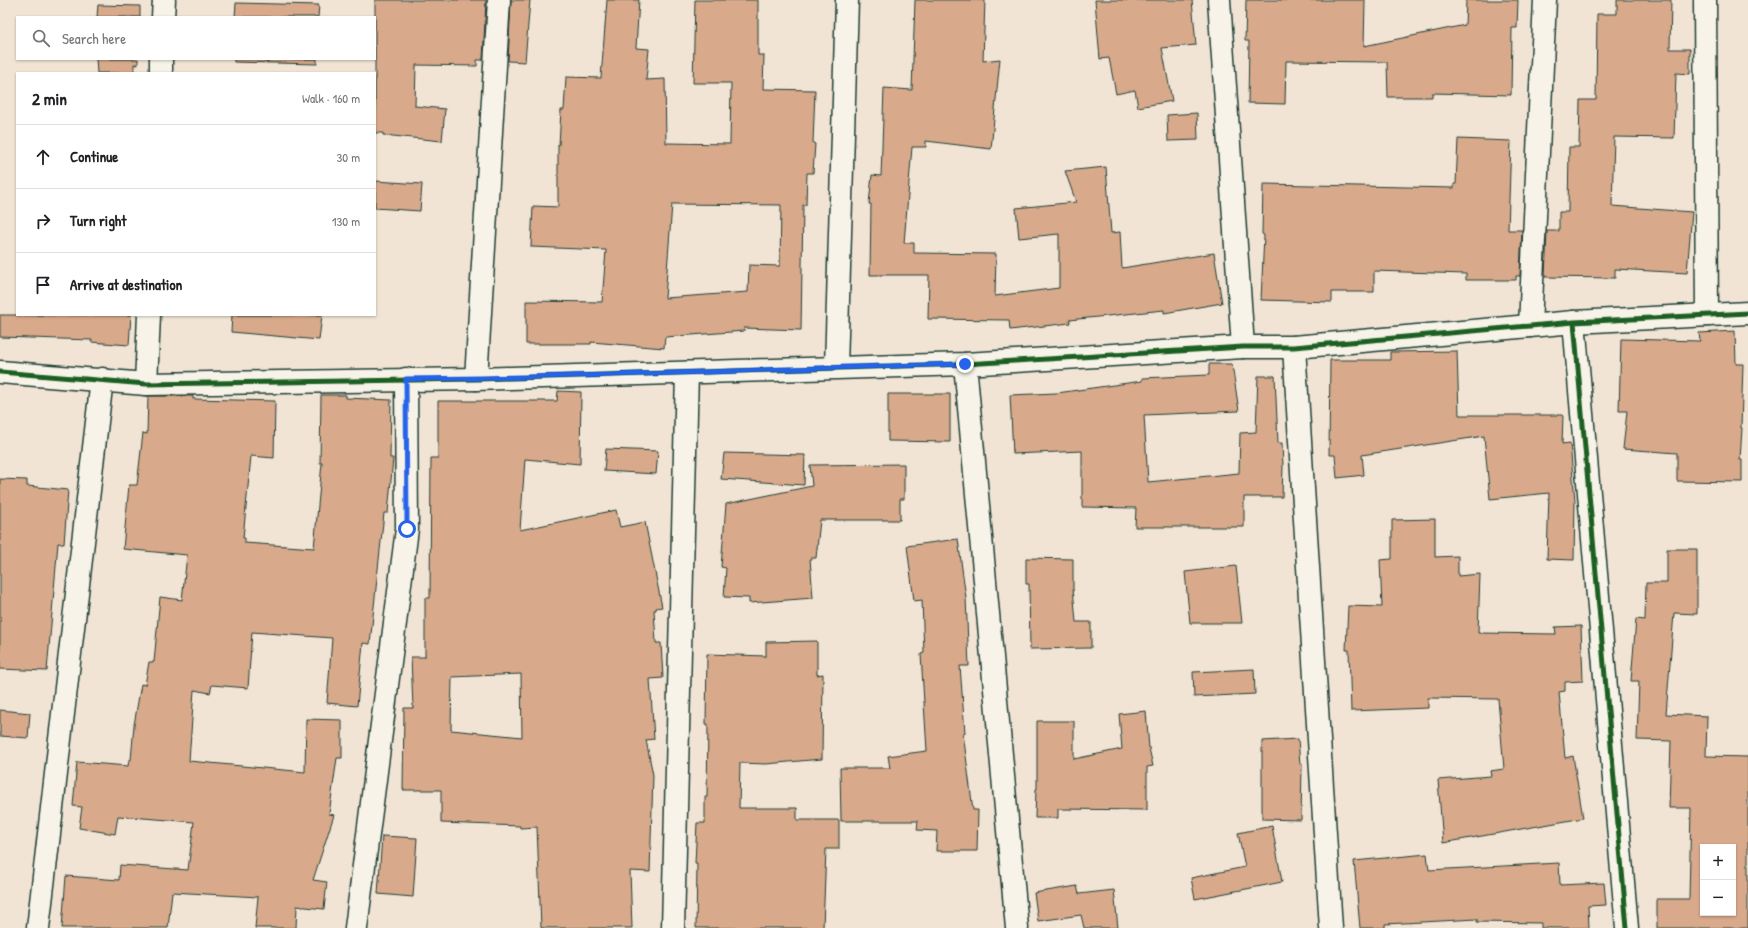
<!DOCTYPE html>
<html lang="en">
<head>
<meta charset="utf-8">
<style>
  :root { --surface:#fff; --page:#f6f6f6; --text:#202124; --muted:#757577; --line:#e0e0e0 }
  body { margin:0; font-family:"Patrick Hand",sans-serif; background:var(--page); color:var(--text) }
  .controls { position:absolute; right:12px; bottom:12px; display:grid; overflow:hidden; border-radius:0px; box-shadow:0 1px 3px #0004 }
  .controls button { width:36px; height:36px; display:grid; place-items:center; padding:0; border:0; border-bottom:1px solid var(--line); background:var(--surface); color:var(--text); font:20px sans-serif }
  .stop { position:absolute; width:12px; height:12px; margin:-9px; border:3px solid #2563eb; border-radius:50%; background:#fff }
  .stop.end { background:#2563eb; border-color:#fff; box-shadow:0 1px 4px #0008 }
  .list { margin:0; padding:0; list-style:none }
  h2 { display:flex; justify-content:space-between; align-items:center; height:52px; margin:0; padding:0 16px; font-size:17px }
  h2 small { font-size:13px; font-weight:400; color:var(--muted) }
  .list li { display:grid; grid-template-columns:26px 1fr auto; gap:12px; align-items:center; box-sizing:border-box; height:64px; padding:0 16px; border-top:1px solid var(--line) }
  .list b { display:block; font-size:15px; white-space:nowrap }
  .list em { font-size:13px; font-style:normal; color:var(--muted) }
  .icon { flex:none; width:22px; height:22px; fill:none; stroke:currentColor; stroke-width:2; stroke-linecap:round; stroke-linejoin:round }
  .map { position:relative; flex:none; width:1748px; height:928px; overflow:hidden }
  .search { position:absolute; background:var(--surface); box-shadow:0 1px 3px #0004; left:16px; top:16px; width:360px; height:44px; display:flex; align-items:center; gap:10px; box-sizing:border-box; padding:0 14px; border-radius:0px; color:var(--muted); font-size:15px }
  .panel { position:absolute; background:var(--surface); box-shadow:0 1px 3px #0004; left:16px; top:72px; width:360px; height:244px; border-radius:0px }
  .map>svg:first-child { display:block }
  .building { fill:#d9a98b; stroke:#1f3d34; fill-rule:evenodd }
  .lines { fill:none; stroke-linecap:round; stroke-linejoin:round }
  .minor-casing { stroke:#1f3d34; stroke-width:25 }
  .tertiary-casing { stroke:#1f3d34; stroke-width:25 }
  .minor { stroke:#f7f3e8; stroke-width:22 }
  .tertiary { stroke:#f7f3e8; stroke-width:22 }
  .cycleway-casing { stroke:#f7f3e8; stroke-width:8 }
  .cycleway { stroke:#1b5e20; stroke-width:5 }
  .route { stroke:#2563eb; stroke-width:5 }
</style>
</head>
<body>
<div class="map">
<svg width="1748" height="928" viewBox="0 0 1748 928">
  <rect width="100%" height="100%" fill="#f1e4d5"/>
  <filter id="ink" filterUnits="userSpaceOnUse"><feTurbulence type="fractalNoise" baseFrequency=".025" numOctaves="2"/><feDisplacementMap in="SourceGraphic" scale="8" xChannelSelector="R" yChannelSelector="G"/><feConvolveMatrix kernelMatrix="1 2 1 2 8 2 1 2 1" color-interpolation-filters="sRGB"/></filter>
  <g filter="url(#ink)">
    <path class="building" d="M375,0H486L483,60H477V66L416,65L415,106L445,109L442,141L383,135V133H375Z
      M511,0H530L525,62L508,61Z
      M607,0H639L636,48L649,49L646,80L665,79L666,143L730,144L731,83H693L695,0H758V55H764L763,89L815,90L813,143L815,144L813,173H807L806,205H803L801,330L744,328V331L665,337L664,348L591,342V344H526V301L602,302L606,250L531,247L533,206L558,207V145H559L561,110H564L566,77L601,78ZM672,204L781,205L780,266L749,265L748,292L665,298Z
      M915,0H985L983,61L1000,59L991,149L926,141V147H912L904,243H914V253L996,254L995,296L1059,288V234L1019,238L1016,208L1076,202L1065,171L1106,167L1111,233L1120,232L1122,268L1214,253L1222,303L1164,313V310L1069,320L1070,323L1010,330L1009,320L928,319L929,275H870L871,204H869L872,175L881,176L884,88L912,90Z
      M1095,0H1192L1196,45L1162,48L1172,101L1138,107L1135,90L1116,94L1109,58L1100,59Z
      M1246,0H1365L1364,46L1465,25L1466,0H1518L1517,28H1512L1511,95L1432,93V97H1388L1387,62L1286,61L1285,104L1248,103L1249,41H1245Z
      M1617,0H1671L1670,49H1690V74L1676,73L1674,138L1614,137L1612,206L1692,212L1687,273L1615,269V278L1545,277L1547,231H1559V212H1568L1569,147H1579L1580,100H1596L1597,14H1617Z
      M236,3L319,5L318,17H235Z
      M98,5L140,6V17H97Z
      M96,59H138V65L134,64V73H97Z
      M234,59H317V64L234,62Z
      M1197,113L1198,140L1168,141L1167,115Z
      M1458,139L1511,141L1508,230H1522L1520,276H1516V280H1466V274L1374,271V292H1332V302L1261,300L1264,235L1262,234L1263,184L1454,188V184H1456Z
      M375,181L422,184L420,211L375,208Z
      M0,315H131L129,345L91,342L92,340L0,337Z
      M232,315H322L319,340L231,332Z
      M1735,331L1736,364H1743L1741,428H1742L1740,460H1742V482L1677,481V453L1623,449L1627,411H1619L1621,339L1700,341L1699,333Z
      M1457,351L1459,415H1563L1562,444L1570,443L1575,501L1574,560L1547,559L1549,493L1490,499L1484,436L1362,455L1364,475L1337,478L1335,455H1329L1330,360H1390V352Z
      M1209,364H1232L1239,411L1144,415L1148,482L1239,473L1240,433L1256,432L1258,376H1275L1278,443H1282L1283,466L1282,497H1244V527H1135L1136,508L1082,507V451L1013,454L1010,395L1057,393L1142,381V378L1209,375Z
      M558,391L581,392L580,464L525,459L520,530L616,510L620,527L645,522L662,607L656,608V610H654L656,643H661L663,678L650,679L654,739L646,740L653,775L650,872L630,871L632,928H541L537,827L520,828V826L441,823V790H403L404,708H413L411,657H425V598H430L431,458H438V401H557ZM521,674L522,737L451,730L452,677Z
      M888,394H950V442L888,441Z
      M321,395H346V398L391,400L390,458H393L388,513H384L370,644L363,643L357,706L327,703L332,638L252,632L248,688L212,685L210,693L194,690L189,761L305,772L306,719L342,720V758H337L329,814L334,815L313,880L327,882L324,909L297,906L296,928H255L258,897L172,892L168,928H62L66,876L119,880L120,865L188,870L194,822L118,816L115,834L79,828L82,807L73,806L77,762L128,766L129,760H131L134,725L141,684L145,685L149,662H154L160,597L182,600L187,555L123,549L129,485H137L143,433L147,434L148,396H193V399L275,401L274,458L251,456L243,538H245V543L314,548L322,463H320Z
      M606,449L658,451L656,474L604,471Z
      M724,453L805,455L804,485L721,479Z
      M904,464V499H900V520H820L816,558H810L813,598L749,603V598L724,597L726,568L721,567L726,504L812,486L810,465Z
      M0,479L27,480V486L68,490L64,544L58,543L47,671L0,669Z
      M1435,519V557L1458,556V576L1480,574L1478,633L1556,634L1555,627L1581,626L1583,681L1565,682V691L1559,692L1565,758L1573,756L1583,818L1443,843L1438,780L1491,776L1490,771L1504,769L1498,699L1428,698V708L1351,711L1349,650H1346L1348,606L1382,607L1380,560L1392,559V520Z
      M958,539L966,598L969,666H960L965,733H963L973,810H978L977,851H936L937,831L917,830L918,821H841L840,768H890L888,756L927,751L921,654L924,653L922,600L914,601L907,546Z
      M1667,549H1697V614L1674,613L1666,714L1707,716L1706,756L1748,757V928H1657V899H1689L1691,808H1669L1671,741L1637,740L1639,681H1631L1636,619L1645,620L1646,583H1667ZM1703,847H1733V913H1703Z
      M1026,558L1073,559V588L1076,622H1091V648L1030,649L1029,584H1026Z
      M1236,566L1242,623H1190L1185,572Z
      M817,641V675L823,674L822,759L766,764L740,763L739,808H797V820H839V849H826L823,928H696L697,863H695L697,823H705V797H707L708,724H706L707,654L766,656V642Z
      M1254,669L1255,694L1194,697L1193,672Z
      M0,710L30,713L28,738L0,736Z
      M1146,711L1149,748L1153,766L1147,767V810L1058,809V818H1035L1036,789H1037V721H1074V759L1122,749L1119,714Z
      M1298,739L1300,764H1302L1301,820L1262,819V741Z
      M1272,826L1282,882L1195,899L1191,878L1245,867L1238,833Z
      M382,836L417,838L413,897L378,894Z
      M1427,854L1429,870L1559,863L1560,885L1604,883L1606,905L1588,906L1589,928H1541V923L1477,922V919L1385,924V928H1360L1354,861Z
      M1077,886L1079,894L1114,890L1118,928H1084L1081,915L1038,921L1034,893Z"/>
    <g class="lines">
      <g class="minor-casing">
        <path id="minor" d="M1219,0L1243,347
          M1705,0L1707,315
          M163,17L164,0
          M161,73V59
          M1574,322L1627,928
          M1530,326L1545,0
          M1294,347L1331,928
          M965,364L1017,928
          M836,367L847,0
          M476,379L499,0
          M146,384L149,315
          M38,928L102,379
          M356,928L407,529L406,379
          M673,928L687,373"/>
      </g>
      <g class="tertiary-casing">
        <path id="tertiary" d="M0,372L146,384L476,379L965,364L1243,347H1294L1574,322L1748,313"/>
      </g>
      <use href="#minor" class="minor"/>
      <use href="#tertiary" class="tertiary"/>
      <g class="cycleway-casing">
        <path id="cycleway" d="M1574,322L1627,928
          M0,372L146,384L476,379L965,364L1243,347H1294L1574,322L1748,313"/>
      </g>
      <use href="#cycleway" class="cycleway"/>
    </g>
  </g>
  <g class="lines" filter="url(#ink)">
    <path class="route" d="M407,529L406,379C592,378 779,368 965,364"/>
  </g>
</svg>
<div class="controls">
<button>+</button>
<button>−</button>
</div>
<div class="stop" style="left:407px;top:529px"></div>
<div class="stop end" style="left:965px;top:364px"></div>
<div class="search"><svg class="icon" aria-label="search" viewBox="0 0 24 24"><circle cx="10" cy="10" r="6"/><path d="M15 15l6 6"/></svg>Search here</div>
<section class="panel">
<h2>2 min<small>Walk · 160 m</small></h2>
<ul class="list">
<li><svg class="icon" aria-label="ahead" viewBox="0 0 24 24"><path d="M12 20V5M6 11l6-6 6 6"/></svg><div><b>Continue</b></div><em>30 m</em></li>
<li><svg class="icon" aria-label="right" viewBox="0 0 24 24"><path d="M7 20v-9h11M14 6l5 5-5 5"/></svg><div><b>Turn right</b></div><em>130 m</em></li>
<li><svg class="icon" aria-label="arrive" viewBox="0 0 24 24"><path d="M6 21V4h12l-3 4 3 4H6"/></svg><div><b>Arrive at destination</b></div></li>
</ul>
</section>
</div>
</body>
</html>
